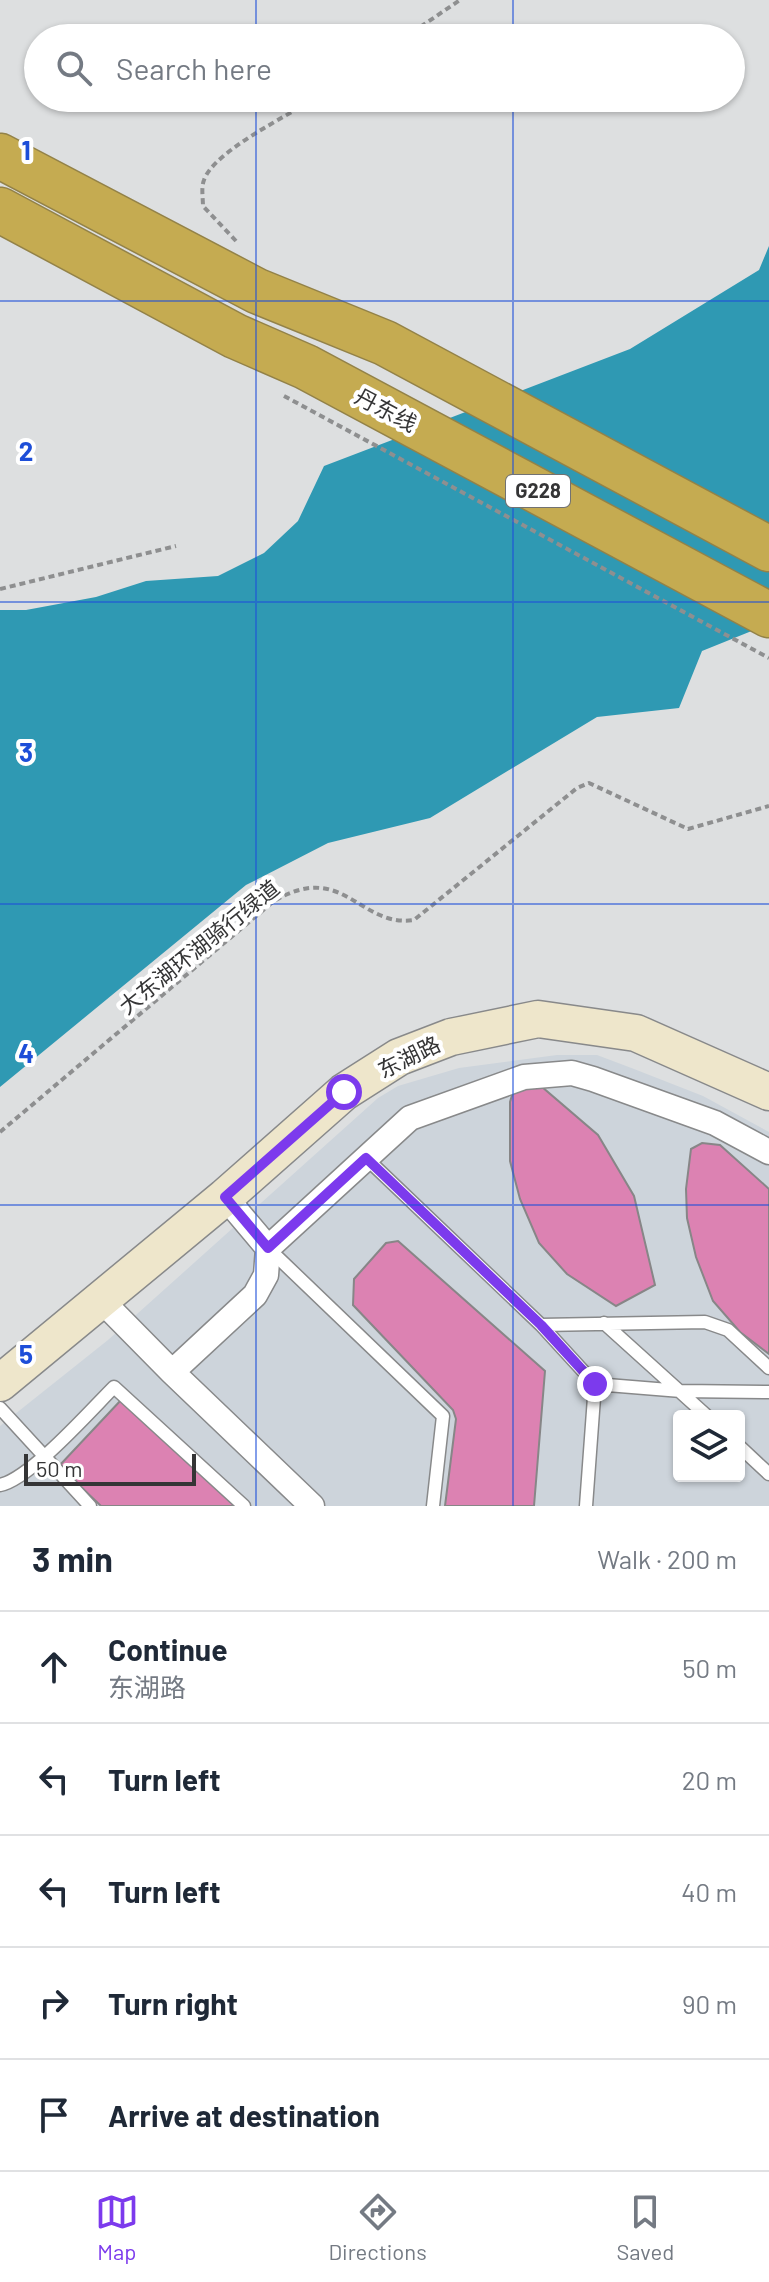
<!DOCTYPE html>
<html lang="en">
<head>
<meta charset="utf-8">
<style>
  :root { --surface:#fff; --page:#f6f6f7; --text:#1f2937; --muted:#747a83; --line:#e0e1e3; --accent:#7c3aed }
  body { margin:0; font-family:Barlow,"Noto Sans SC",sans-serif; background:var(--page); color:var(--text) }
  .controls { position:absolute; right:24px; bottom:24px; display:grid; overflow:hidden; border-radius:8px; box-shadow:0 2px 6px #0004 }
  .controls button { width:72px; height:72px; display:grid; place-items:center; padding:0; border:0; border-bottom:2px solid var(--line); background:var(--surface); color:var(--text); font:40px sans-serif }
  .scale { position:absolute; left:24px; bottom:20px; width:172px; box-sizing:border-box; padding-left:8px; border:4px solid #353536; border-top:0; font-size:22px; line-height:28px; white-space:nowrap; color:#353536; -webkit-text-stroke:6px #fff; paint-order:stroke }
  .stop { position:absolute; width:24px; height:24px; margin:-18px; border:6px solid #7c3aed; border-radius:50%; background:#fff }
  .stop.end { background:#7c3aed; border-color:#fff; box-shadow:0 2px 8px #0008 }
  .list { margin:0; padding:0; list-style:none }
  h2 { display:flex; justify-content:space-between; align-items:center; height:104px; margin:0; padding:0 32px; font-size:34px }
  h2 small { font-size:26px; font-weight:400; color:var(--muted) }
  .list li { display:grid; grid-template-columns:52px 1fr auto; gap:24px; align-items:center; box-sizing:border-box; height:112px; padding:0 32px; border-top:2px solid var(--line) }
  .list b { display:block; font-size:30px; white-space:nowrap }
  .list p { margin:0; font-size:26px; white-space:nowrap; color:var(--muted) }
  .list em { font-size:26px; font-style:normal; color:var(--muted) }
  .icon { flex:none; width:44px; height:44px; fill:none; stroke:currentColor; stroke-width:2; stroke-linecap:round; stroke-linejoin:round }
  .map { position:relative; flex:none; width:769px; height:1506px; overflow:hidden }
  .search { position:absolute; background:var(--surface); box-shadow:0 2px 6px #0004; left:24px; right:24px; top:24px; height:88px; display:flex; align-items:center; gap:20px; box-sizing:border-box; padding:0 28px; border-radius:44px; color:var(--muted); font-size:30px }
  .sheet { height:664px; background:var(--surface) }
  nav { display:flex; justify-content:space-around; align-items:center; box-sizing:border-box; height:112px; border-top:2px solid var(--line); background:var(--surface); font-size:22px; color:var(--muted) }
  nav a { display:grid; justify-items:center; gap:4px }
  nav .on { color:var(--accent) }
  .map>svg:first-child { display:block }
  .built { fill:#cdd4db; fill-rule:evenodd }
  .water { fill:#2f99b3 }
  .building { fill:#dc82b2; stroke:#878687; stroke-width:2 }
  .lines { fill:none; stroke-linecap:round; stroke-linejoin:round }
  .lane-casing { stroke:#88898a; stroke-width:15 }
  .street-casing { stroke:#88898a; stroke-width:27 }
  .secondary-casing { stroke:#88898a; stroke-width:39 }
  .highway-casing { stroke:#938248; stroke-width:47 }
  .path { stroke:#8e8f90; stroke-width:4; stroke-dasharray:6 4; stroke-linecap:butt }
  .lane { stroke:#fff; stroke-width:12 }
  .street { stroke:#fff; stroke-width:24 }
  .secondary { stroke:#eee6cb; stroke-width:36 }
  .highway { stroke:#c5ab51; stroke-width:44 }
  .route { stroke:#7c3aed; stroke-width:10 }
  .grid { fill:none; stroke:#1d4ed8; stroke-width:2; stroke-opacity:0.55 }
  .labels { text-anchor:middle; stroke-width:8; stroke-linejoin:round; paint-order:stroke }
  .shield { fill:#fff; stroke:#727272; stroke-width:2 }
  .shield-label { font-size:20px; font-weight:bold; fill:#353536 }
  .street-label { font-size:22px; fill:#353536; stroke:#fff }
  .grid-label { font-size:26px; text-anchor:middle; font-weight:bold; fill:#1d4ed8; stroke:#fff; stroke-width:8; stroke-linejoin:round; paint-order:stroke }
</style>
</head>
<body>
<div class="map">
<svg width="769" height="1506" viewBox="0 0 769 1506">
  <rect width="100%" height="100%" fill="#dddfe0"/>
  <path class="built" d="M557,1055H597L634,1069L703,1096L769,1132V1506H0V1426L108,1340L378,1098L398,1086L459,1068ZM679,1416H739V1476H679Z"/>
  <path class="water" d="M769,246V624L702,651L679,708L597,717L430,818L328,843L246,885L0,1087V610H26L96,597L146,581L218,576L264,553L298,521L324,466L630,349L759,270Z"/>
  <path class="building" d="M535,1085L542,1087L598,1135L634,1196L655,1285L616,1306L567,1274L539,1243L520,1199L510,1161V1102L513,1092Z
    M702,1143L720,1145L769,1189V1354L740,1332L713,1301L696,1257L687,1218L686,1189L691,1149Z
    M398,1241L545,1371L534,1506H445L456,1419L453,1410L353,1305L354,1279L386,1243Z
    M122,1399L235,1506H101L59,1466Z"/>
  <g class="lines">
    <g class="lane-casing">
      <path id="lane" d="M366,1158L541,1325L705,1322L728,1330L769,1368
        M270,1250L443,1416L433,1506
        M604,1323L707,1416
        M541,1325L595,1384L586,1506
        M595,1384L681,1391L769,1392
        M0,1408L90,1506
        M739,1446L769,1474
        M0,1485C30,1479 90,1411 114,1387L244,1506"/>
    </g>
    <g class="street-casing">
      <path id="street" d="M225,1197L268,1248L410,1118L524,1077L572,1073L593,1079L715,1123L769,1152
        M268,1248L266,1275L255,1295L172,1372L312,1506
        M100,1299L172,1372"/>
    </g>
    <g class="secondary-casing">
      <path id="secondary" d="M0,1383L225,1197L344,1092L399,1057L451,1037L538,1019L636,1033L769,1092"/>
    </g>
    <g class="highway-casing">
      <path id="highway" d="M0,156L257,291L385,343L769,549
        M0,210L235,336L306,367L769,615"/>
    </g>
    <path class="path" d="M404,38L460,0
      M236,241L203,206C203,199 201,187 204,180C214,151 289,115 316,98
      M284,396L769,658
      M0,589L176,546
      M0,1132L274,901C344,860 359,928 414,920L577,788L589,783L688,829L769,806"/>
    <use href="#lane" class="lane"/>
    <use href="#street" class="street"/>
    <use href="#secondary" class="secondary"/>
    <use href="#highway" class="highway"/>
  </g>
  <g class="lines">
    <path class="route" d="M344,1092L225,1197L268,1248L366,1158L541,1325L595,1384"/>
  </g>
  <path class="grid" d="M256,0V38M513,0V38M256,98V1506M513,98V1506M0,301H769M0,602H769M0,904H769M0,1205H769"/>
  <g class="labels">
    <rect class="shield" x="506" y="475" width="64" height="32" rx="6"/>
    <g class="shield-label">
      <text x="538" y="498">G228</text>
    </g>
    <g class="street-label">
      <text transform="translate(386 410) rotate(28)" y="8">丹东线</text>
      <text transform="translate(199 947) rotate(-39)" y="8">大东湖环湖骑行绿道</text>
      <text transform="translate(409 1057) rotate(-26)" y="8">东湖路</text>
    </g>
  </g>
  <g class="grid-label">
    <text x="26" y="160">1</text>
    <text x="26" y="461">2</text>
    <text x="26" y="762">3</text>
    <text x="26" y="1063">4</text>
    <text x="26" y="1364">5</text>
  </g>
</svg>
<div class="controls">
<button><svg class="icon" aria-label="layers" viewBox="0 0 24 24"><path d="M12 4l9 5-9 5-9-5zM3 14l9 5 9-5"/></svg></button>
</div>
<div class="scale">50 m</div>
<div class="stop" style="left:344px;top:1092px"></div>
<div class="stop end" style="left:595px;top:1384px"></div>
<div class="search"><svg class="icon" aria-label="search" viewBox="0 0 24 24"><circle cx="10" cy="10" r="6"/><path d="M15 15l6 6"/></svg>Search here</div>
</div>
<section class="sheet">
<h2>3 min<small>Walk · 200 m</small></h2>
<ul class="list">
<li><svg class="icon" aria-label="ahead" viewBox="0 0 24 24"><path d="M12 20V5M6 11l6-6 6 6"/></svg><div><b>Continue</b><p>东湖路</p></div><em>50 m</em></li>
<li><svg class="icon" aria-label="left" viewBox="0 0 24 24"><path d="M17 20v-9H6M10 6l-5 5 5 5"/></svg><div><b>Turn left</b></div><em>20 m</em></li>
<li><svg class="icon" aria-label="left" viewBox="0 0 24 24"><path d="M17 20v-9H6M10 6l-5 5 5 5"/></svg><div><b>Turn left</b></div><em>40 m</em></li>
<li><svg class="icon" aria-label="right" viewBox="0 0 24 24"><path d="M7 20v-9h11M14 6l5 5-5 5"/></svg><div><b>Turn right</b></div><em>90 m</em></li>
<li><svg class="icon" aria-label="arrive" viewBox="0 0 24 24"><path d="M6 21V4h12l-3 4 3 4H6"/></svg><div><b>Arrive at destination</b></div></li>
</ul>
</section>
<nav>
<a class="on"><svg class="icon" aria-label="map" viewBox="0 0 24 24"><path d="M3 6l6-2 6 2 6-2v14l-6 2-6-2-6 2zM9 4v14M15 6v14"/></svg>Map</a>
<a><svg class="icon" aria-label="directions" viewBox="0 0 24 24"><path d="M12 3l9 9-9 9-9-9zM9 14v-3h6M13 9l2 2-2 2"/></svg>Directions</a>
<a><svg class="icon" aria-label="saved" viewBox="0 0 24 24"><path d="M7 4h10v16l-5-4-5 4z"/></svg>Saved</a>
</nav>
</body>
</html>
